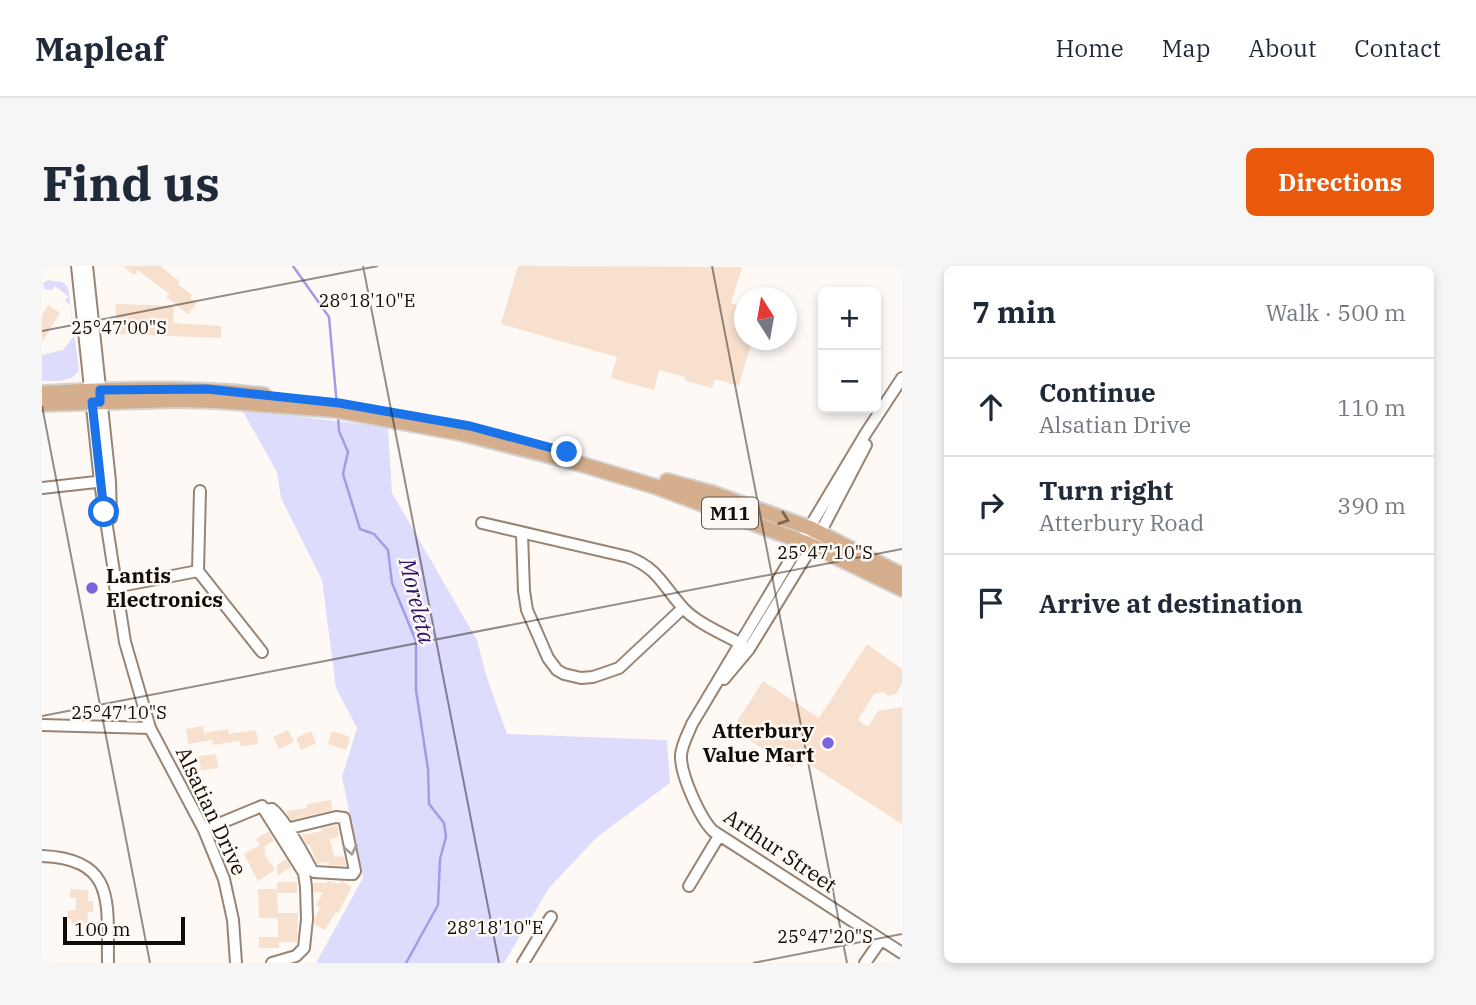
<!DOCTYPE html>
<html lang="en">
<head>
<meta charset="utf-8">
<style>
  :root { --surface:#fff; --page:#f6f6f7; --text:#1f2937; --muted:#747a83; --line:#e0e1e3; --accent:#ea580c }
  body { margin:0; font-family:"IBM Plex Serif",serif; background:var(--page); color:var(--text) }
  .controls { position:absolute; right:21px; top:21px; display:grid; overflow:hidden; border-radius:10px; box-shadow:0 4px 10px #0003 }
  .controls button { width:63px; height:63px; display:grid; place-items:center; padding:0; border:0; border-bottom:2px solid var(--line); background:var(--surface); color:var(--text); font:35px sans-serif }
  .compass { position:absolute; left:692px; top:21px; width:63px; height:63px; border-radius:50%; background:var(--surface); box-shadow:0 4px 10px #0003; rotate:349deg }
  .scale { position:absolute; left:21px; bottom:18px; width:122px; box-sizing:border-box; padding-left:7px; border:4px solid #130c06; border-top:0; font-size:19px; line-height:24px; white-space:nowrap; color:#130c06; -webkit-text-stroke:5px #fef9f5; paint-order:stroke }
  .stop { position:absolute; width:21px; height:21px; margin:-16px; border:5px solid #1a73e8; border-radius:50%; background:#fff }
  .stop.end { background:#1a73e8; border-color:#fff; box-shadow:0 2px 7px #0008 }
  .list { margin:0; padding:0; list-style:none }
  h2 { display:flex; justify-content:space-between; align-items:center; height:91px; margin:0; padding:0 28px; font-size:30px }
  h2 small { font-size:23px; font-weight:400; color:var(--muted) }
  .list li { display:grid; grid-template-columns:46px 1fr auto; gap:21px; align-items:center; box-sizing:border-box; height:98px; padding:0 28px; border-top:2px solid var(--line) }
  .list b { display:block; font-size:26px; white-space:nowrap }
  .list p { margin:0; font-size:23px; white-space:nowrap; color:var(--muted) }
  .list em { font-size:23px; font-style:normal; color:var(--muted) }
  .icon { flex:none; width:38px; height:38px; fill:none; stroke:currentColor; stroke-width:2; stroke-linecap:round; stroke-linejoin:round }
  .map { position:relative; flex:none; width:860px; height:697px; overflow:hidden; border-radius:10px }
  header { display:flex; align-items:center; gap:42px; box-sizing:border-box; height:98px; padding:0 35px; background:var(--surface); border-bottom:2px solid var(--line) }
  header strong { font-size:33px }
  nav { display:flex; gap:38px; margin-inline-start:auto; font-size:24px }
  .intro { display:flex; align-items:center; justify-content:space-between; box-sizing:border-box; height:168px; padding:0 42px }
  h1 { margin:0; font-size:49px }
  .button { padding:18px 32px; border-radius:10px; background:var(--accent); color:#fff; font-size:24px; font-weight:700 }
  main { display:flex; gap:42px; padding:0 42px }
  aside { flex:1; background:var(--surface); border-radius:10px; box-shadow:0 4px 10px #0003 }
  .map>svg:first-child { display:block }
  .green { fill:#dedcfc }
  .lines { fill:none; stroke-linecap:round; stroke-linejoin:round }
  .stream { stroke:#a49be8; stroke-width:2.5 }
  .building { fill:#f7e0cd }
  .minor-casing { stroke:#998473; stroke-width:14 }
  .major-casing { stroke:#d5d3d2; stroke-width:18 }
  .minor { stroke:#fff; stroke-width:10 }
  .major { stroke:#d5af8d; stroke-width:14 }
  .oneway { stroke:#7e6650 }
  .oneway2 { stroke:#a19e9b }
  .route { stroke:#1a73e8; stroke-width:9 }
  .ticks { fill:none; stroke:#130c06; stroke-width:2; stroke-opacity:0.45 }
  .poi-dot { fill:#7b63de; stroke:#fef9f5; stroke-width:2.5 }
  .labels { text-anchor:middle; stroke-width:5; stroke-linejoin:round; paint-order:stroke }
  .shield { fill:#fef9f5; stroke:#5a534e; stroke-width:2 }
  .shield-label { font-size:19px; font-weight:bold; fill:#130c06 }
  .poi-label { font-size:21px; font-weight:bold; fill:#130c06; stroke:#fef9f5; text-anchor:start }
  .street-label { font-size:21px; fill:#130c06; stroke:#fef9f5 }
  .water-label { font-size:23px; font-style:italic; fill:#2d126a; stroke:#fef9f5 }
  .ticks-label { font-size:18px; text-anchor:middle; fill:#130c06; stroke:#fef9f5; stroke-width:5; stroke-linejoin:round; paint-order:stroke }
</style>
</head>
<body>
<header>
<strong>Mapleaf</strong>
<nav><a>Home</a><a>Map</a><a>About</a><a>Contact</a></nav>
</header>
<div class="intro"><h1>Find us</h1><a class="button">Directions</a></div>
<main>
<div class="map">
<svg width="860" height="697" viewBox="0 0 860 697">
  <rect width="100%" height="100%" fill="#fef9f5"/>
  <path class="green" d="M6,14L20,16L26,21L37,104C29,117 14,115 0,115V89L21,84L32,70L28,39L23,35L26,30L13,20L10,24L2,23L1,17Z
    M200,144L346,161L350,227L435,374L445,412L465,468L625,474L628,517L555,571L507,622L462,697H274L321,612L300,511L315,462L294,422L280,314L239,232L235,206Z"/>
  <g class="lines">
    <path class="stream" d="M251,0L287,51L295,140
      M296,150L297,165L306,186L301,208L318,263L332,268L346,284L350,317L374,375V424L386,503L387,538L402,557L404,571L398,593L396,639L364,697"/>
  </g>
  <path class="building" d="M81,0H118L138,16L136,18L150,29L148,32L155,37L146,48L124,31L127,28L96,4L92,9Z
    M476,0L700,1L689,37L703,41V74H710L697,120L673,113L670,122L642,114L643,111L617,104L612,124L569,112L575,91L459,58Z
    M73,38L132,40L131,57L179,60V72L76,68Z
    M6,39L17,46V49L0,76V49Z
    M825,378L860,403V418L854,428L846,430L841,426L832,428L816,454L826,461L836,445L860,441V558L756,491L750,502L690,463L721,415L777,452Z
    M161,460L162,467L186,463L187,468L214,464L216,478L198,480V475L171,479L170,474L146,478L144,463Z
    M246,464L252,476L237,483L231,471Z
    M269,465L274,477L259,484L254,472Z
    M290,465L308,471L304,484L286,478Z
    M174,488L176,502L159,504L157,490Z
    M289,534L290,544L249,554L245,548V545L265,542V538Z
    M295,559L297,568L296,571L288,573L292,591L302,590L304,600L286,599L285,596L275,598L268,579H265L260,569L280,565L279,563Z
    M227,565L232,575L222,581L224,586L222,587L233,604L216,615L202,588L218,579L214,573Z
    M244,593L249,601L235,610V599Z
    M286,615L297,618L300,615L310,621L296,647L294,646L283,664L272,658L273,651L278,642L274,639L281,626H272L271,617H285Z
    M235,616H255V627H235L236,647H256L255,676H237V682H217V671H236V657L235,652H217L216,623H235Z
    M28,623L46,624V635H51V646H46L45,657H29L30,653H26V644L33,645L34,632H28Z"/>
  <g class="lines">
    <g class="minor-casing">
      <path id="minor" d="M35,0L58,216L83,376L108,462L162,564L182,613L191,654L194,697
        M45,0L68,215L69,252
        M860,112L824,167L650,458C646,468 640,478 639,489C638,508 658,552 671,565L860,687
        M0,222L63,215
        M158,225L156,305L220,386
        M440,257L586,291C616,302 621,320 641,342C656,358 682,368 701,379
        M480,268L482,325L485,344L506,392L515,404L522,408L539,412L551,411L577,402L641,342
        M73,321L156,305
        M682,413L707,383L778,267L824,179
        M0,459L108,462
        M223,544L230,543C242,552 262,589 270,604L272,606L307,608H311L313,605L302,552L294,551L244,563
        M162,564L220,540L262,607L264,621L265,653L262,682L254,690L230,697
        M0,590C75,593 65,638 66,697
        M647,620L677,570
        M481,697L509,651
        M823,697L839,674"/>
    </g>
    <g class="major-casing">
      <path id="major" d="M0,127C75,123 148,121 222,129
        M0,138L136,134L174,135L293,144L418,167L525,194L615,221L769,279L860,323
        M625,215L670,227L768,262L860,309"/>
    </g>
    <use href="#minor" class="minor"/>
    <use href="#major" class="major"/>
  </g>
  <defs><path id="oneway-chevron" d="M-2-3.5L2.5 0L-2 3.5" fill="none" stroke-width="1.6" stroke-linecap="round" stroke-linejoin="round" transform="scale(1.75)"/></defs>
  <use class="oneway" href="#oneway-chevron" transform="translate(742 253) rotate(20)"/>
  <use class="oneway2" href="#oneway-chevron" transform="translate(309 584) rotate(79)"/>
  <g class="lines">
    <path class="route" d="M62,246L50,136H58V124L165,123L297,137L428,160L525,186"/>
  </g>
  <path class="ticks" d="M321,0L457,697M670,0L805,697M0,65L336,0M0,140L108,697M0,450L860,283M711,697L860,668"/>
  <g class="poi-dot">
    <circle cx="50" cy="322" r="7"/>
    <circle cx="786" cy="477" r="7"/>
  </g>
  <g class="labels">
    <rect class="shield" x="660" y="231.5" width="56" height="31" rx="5"/>
    <g class="shield-label">
      <text x="688" y="254">M11</text>
    </g>
    <g class="poi-label">
      <text x="64" y="317">Lantis<tspan x="64" dy="24">Electronics</tspan></text>
      <text x="772" y="472" text-anchor="end">Atterbury<tspan x="772" dy="24">Value Mart</tspan></text>
    </g>
    <g class="street-label">
      <text transform="translate(169 545) rotate(65)" y="7">Alsatian Drive</text>
      <text transform="translate(738 585) rotate(34)" y="7">Arthur Street</text>
    </g>
    <g class="water-label">
      <text transform="translate(375 335) rotate(76)" y="8">Moreleta</text>
    </g>
  </g>
  <g class="ticks-label">
    <text x="325" y="41">28°18'10"E</text>
    <text x="77" y="68">25°47'00"S</text>
    <text x="783" y="293">25°47'10"S</text>
    <text x="77" y="453">25°47'10"S</text>
    <text x="453" y="668">28°18'10"E</text>
    <text x="783" y="677">25°47'20"S</text>
  </g>
</svg>
<div class="controls">
<button>+</button>
<button>−</button>
</div>
<svg class="compass" viewBox="-18 -18 36 36"><path d="M0-13l5 13h-10z" fill="#e53935"/><path d="M0 13l5-13h-10z" fill="#747a83"/></svg>
<div class="scale">100 m</div>
<div class="stop" style="left:62px;top:246px"></div>
<div class="stop end" style="left:525px;top:186px"></div>
</div>
<aside>
<h2>7 min<small>Walk · 500 m</small></h2>
<ul class="list">
<li><svg class="icon" aria-label="ahead" viewBox="0 0 24 24"><path d="M12 20V5M6 11l6-6 6 6"/></svg><div><b>Continue</b><p>Alsatian Drive</p></div><em>110 m</em></li>
<li><svg class="icon" aria-label="right" viewBox="0 0 24 24"><path d="M7 20v-9h11M14 6l5 5-5 5"/></svg><div><b>Turn right</b><p>Atterbury Road</p></div><em>390 m</em></li>
<li><svg class="icon" aria-label="arrive" viewBox="0 0 24 24"><path d="M6 21V4h12l-3 4 3 4H6"/></svg><div><b>Arrive at destination</b></div></li>
</ul>
</aside>
</main>
</body>
</html>
